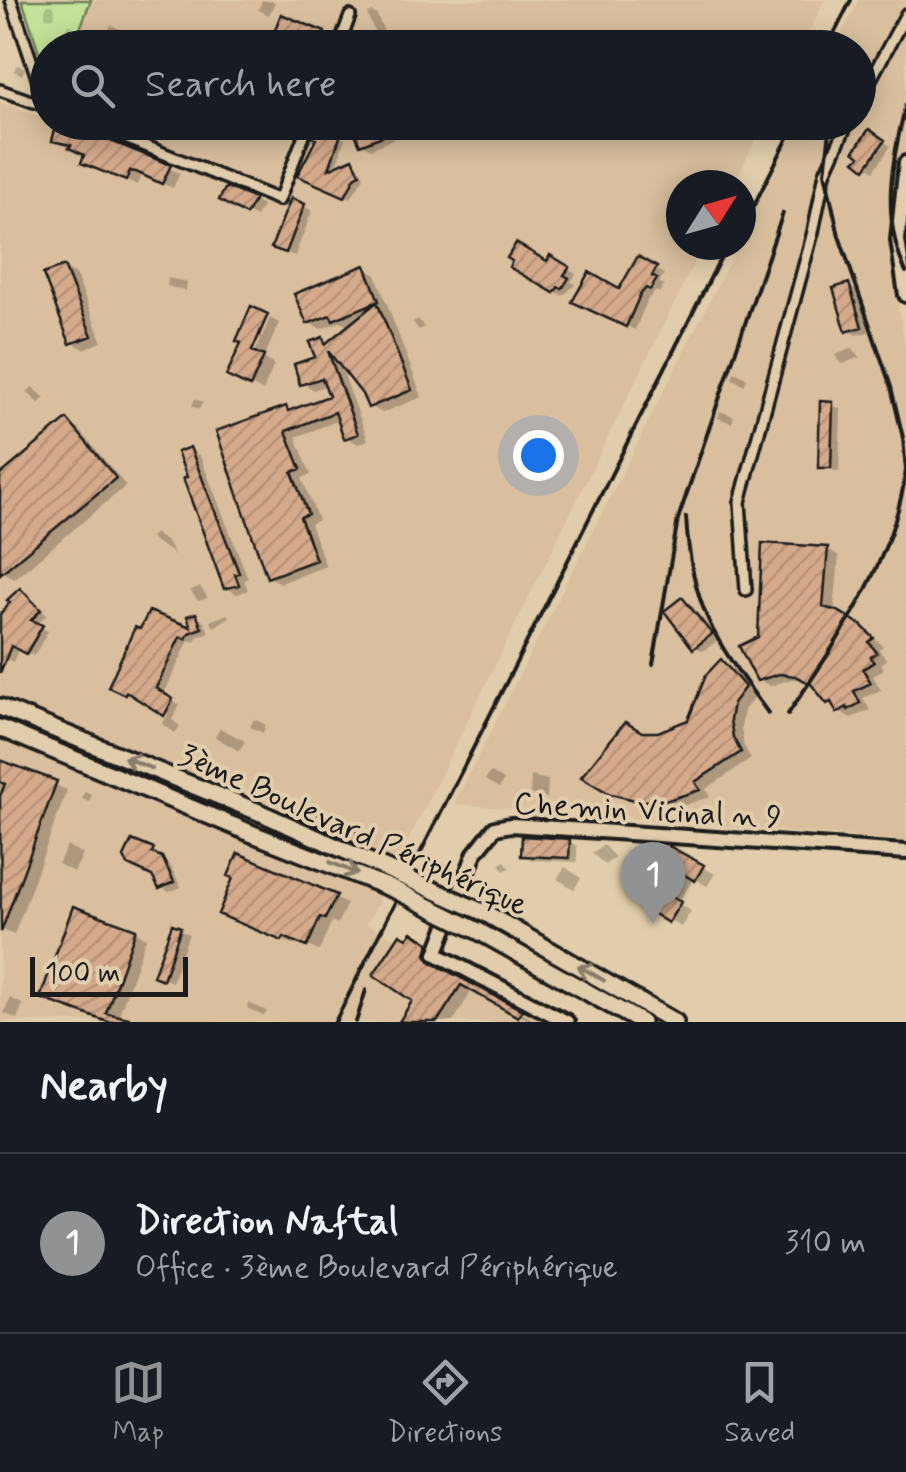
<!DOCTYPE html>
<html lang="en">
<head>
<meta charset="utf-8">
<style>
  :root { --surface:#171b24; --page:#242831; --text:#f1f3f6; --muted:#9ea1a6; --line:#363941; --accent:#919294 }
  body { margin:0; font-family:Mynerve,sans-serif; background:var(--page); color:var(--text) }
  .compass { position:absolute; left:666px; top:170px; width:90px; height:90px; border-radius:50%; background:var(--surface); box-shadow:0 5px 25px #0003; rotate:53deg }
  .scale { position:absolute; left:30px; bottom:25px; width:158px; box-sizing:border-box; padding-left:10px; border:5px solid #1c1c1c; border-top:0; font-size:28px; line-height:35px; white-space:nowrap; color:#1c1c1c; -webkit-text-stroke:8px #e1cdab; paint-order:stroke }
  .you { position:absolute; left:538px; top:455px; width:35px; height:35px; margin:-25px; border:8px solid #fff; border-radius:50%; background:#1a73e8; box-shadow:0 0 0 15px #1a73e833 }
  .badge { display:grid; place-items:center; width:65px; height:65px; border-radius:50%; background:var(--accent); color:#fff; font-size:32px; font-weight:700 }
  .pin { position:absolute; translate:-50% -82px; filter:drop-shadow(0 2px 5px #0008) }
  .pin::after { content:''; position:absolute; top:52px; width:35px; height:30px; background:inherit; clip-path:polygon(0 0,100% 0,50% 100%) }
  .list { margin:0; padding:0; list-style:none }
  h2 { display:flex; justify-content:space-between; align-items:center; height:130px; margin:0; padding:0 40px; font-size:42px }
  h2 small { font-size:32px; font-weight:400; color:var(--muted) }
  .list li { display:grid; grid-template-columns:65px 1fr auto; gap:30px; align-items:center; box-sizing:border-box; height:180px; padding:0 40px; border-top:2px solid var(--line) }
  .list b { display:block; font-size:38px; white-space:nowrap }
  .list p { margin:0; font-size:32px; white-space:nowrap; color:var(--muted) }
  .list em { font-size:32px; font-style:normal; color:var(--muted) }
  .icon { flex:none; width:55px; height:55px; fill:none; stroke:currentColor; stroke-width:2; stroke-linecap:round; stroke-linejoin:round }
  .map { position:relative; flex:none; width:906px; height:1022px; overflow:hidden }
  .search { position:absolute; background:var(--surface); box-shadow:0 5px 25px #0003; left:30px; right:30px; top:30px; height:110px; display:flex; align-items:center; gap:25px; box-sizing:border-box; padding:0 35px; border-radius:55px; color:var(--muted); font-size:38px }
  .sheet { height:310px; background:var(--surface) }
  nav { display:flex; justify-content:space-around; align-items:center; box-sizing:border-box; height:140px; border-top:2px solid var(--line); background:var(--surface); font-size:28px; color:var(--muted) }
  nav a { display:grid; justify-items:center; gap:5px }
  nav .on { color:var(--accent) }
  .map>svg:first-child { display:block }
  .built { fill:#d9bf9e }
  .cemetery { fill:url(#cemetery-stones); stroke:#707f5b; stroke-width:2.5 }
  .shadow { fill:#0003 }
  .building { fill:url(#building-hatch); stroke:#1c1c1c; stroke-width:2.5 }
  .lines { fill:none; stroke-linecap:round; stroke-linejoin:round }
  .street-casing { stroke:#1c1c1c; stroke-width:16 }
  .secondary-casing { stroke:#1c1c1c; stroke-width:20 }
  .highway-casing { stroke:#1c1c1c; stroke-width:22 }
  .street { stroke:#e1cdab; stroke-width:9 }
  .secondary { stroke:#e1cdab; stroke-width:12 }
  .highway { stroke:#e1cdab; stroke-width:15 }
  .rail { stroke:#1c1c1c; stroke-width:4 }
  .highway-bridge-casing { stroke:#1c1c1c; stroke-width:22; stroke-linecap:butt }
  .highway-bridge { stroke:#e1cdab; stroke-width:15 }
  .oneway { stroke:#887d6b }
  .labels { text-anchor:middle; stroke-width:8; stroke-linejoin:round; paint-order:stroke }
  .street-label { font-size:32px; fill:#1c1c1c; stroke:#e1cdab }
</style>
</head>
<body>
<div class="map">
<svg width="906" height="1022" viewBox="0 0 906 1022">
  <defs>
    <pattern id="cemetery-stones" width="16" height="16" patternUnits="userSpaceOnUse" patternTransform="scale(2.5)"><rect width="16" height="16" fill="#c4e29a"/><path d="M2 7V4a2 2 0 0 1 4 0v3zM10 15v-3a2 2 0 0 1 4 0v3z" fill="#a8c184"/></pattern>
    <pattern id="building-hatch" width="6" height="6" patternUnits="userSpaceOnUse" patternTransform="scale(2.5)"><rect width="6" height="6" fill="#d5aa8b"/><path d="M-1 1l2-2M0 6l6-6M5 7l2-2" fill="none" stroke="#b69277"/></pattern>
  </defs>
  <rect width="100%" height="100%" fill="#e1cdab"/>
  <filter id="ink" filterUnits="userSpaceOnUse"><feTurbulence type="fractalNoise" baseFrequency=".01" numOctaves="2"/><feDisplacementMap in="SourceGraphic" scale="20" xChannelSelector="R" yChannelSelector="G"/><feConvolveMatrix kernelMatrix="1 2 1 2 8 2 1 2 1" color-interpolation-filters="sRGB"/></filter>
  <g filter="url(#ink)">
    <path class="built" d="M91,0H825L801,47L73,48Z
      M859,0H906V148L889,244L906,352V841L454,804L738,245H741V238L798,123L858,122V48L835,47Z
      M0,102L45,119L47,116L48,122L764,123L733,185H681V245H703L367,924L551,1022H0Z"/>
    <path class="cemetery" d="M22,0H91L73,47L48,48L47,76Z"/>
    <path class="shadow" d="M262,0L275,2L269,15L258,10Z
      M372,12L377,15L385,34L375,33L367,14Z
      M111,25L137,37L134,44L108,32Z
      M324,34L335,41L333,48H271Z
      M17,65L25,68L22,75L14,71Z
      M59,122H92L87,129L92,136L180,173L173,188L141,175L137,185L94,168L87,155L55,140Z
      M108,122H116L153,140Z
      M323,122L336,129L334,134L345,139L335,169L353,161L358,164L364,177L351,198L305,178Z
      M353,122H390L397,137L371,149L362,144Z
      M870,133L891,146L874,171L859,160Z
      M222,199L254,201L262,206L256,217Z
      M304,206L312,211L295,256L283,252Z
      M551,259L576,274L571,282L576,284L563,296L512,266L548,264Z
      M639,260L664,274L659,282L664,285L659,293L656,291L648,299L635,330L584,306L620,292Z
      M64,268L76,275L102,342L84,349L72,342Z
      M365,268L376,275L422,397L382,413L370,407L364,392L340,364L368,440L358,444L346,437L340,420L296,437L311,475L302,478L318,520L310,524L326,566L281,583L269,577L286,409L292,412L332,398L327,385L314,390L302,383L318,359L322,340L329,344L350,327L340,322L321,329L309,323Z
      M168,278L187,282L186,291L167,286Z
      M848,286L857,291L869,332L856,335L848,330Z
      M252,310L246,361L250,363L270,318L279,323L264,358L274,365L263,391L241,382L244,343Z
      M418,319L424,327L419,330L413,322Z
      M852,348L860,357L843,364L838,361L836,355Z
      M734,372L747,378L745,385L732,379Z
      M33,387L45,398L39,403L27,392Z
      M195,399L203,402L199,409L192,406Z
      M832,405L841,409L839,472L820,466Z
      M720,411L734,416L732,423L718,418Z
      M68,422L79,429L126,486L14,579L0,570V478Z
      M190,450L200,456L248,578L244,580L248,590L237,594L226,587L190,478Z
      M154,533L168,543L175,555L150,538Z
      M828,549L839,556L834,614L861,626L883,646L879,650L887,660L881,664L884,669L873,676L881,690L863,698L870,710L851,718L839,711L809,681L792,679L770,686L759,680L760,639Z
      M200,587L208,598L198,601L190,590Z
      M21,591L47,615L36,625L48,631L34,656L19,648L13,662L0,656V618Z
      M682,600L691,604L719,640L703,651L695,647Z
      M150,614L196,631L191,618L196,616L204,621L209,632L197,637L195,642L189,640L163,696L180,705L172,720L180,726L175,733L162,724L168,715L135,695L134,697L111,686Z
      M228,614L230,617L214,627L210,621Z
      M722,663L733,669L756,695L744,710L741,728L744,746L751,759L706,789L710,797L681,806L653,807L625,800L585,776L641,734L659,735L690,722Z
      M254,719L266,725L263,733L250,727Z
      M220,728L245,741L239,751L215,737Z
      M0,762L67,790L14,935L0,929Z
      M490,772L504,780L499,788L485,780Z
      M531,776L548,780L547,798L530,794Z
      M85,791L92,795L89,802L82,799Z
      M298,816L363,837L371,842L368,847Z
      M569,841L577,846V862L532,860L524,855Z
      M603,845L615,857L605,865L592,853Z
      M67,846L83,854L74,872L58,864Z
      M670,849L715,874L707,886L694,878L678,903L691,911L681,927L644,905L670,862Z
      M152,851L170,865L181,887L169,892L161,887L155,876L140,869Z
      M239,856L347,904L337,924L332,921L319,951L296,941L294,945L233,919Z
      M505,861L510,868L504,871L500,864Z
      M565,867L581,878L574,889L557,879Z
      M173,927L189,934L172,982L156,975Z
      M135,931L146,938L118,1018L125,1022H103L55,1003Z
      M413,935L440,952L437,962L442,971L520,1012L532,1019L530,1021L473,989L453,1022H402L415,1000L407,941Z
      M10,998L23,1004L17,1019L4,1013Z
      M248,1003L267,1011L264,1016L247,1008Z"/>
    <path class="building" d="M281,14L325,32L319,48H268Z
      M57,122H78L83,130L171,165L162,184L136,172L130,171L126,181L81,163L84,155L69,148L71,145L52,141Z
      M318,122H333L330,129L341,134L329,169L353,158L360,174L355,177L345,197L297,176L316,139L312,137Z
      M350,122H385L390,133L360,145Z
      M869,129L885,140L865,169L855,161L860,156L854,151Z
      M226,187L255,199L246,215L219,200Z
      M291,198L305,204L286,253L271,248Z
      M516,243L547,261L550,255L570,267L564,275L569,278L562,289L558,287L554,293L509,267L512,261L507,258Z
      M638,256L657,267L652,276L657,279L650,290L646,288L640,295L626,327L572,302L589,272L619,289Z
      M365,265L379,301L333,320L330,315L307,324L294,294Z
      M64,266L92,336L70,344L43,274Z
      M849,283L862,327L846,332L833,288Z
      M377,302L412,390L368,408L362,394L328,351L358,434L344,439L335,412L286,431L301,469L292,472L308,514L300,517L316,560L267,578L216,431L286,406L288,411L329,396L322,378L300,385L294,364L315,357L309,342L323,337L325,344Z
      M251,306L268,314L252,351L264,356L250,387L226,376L241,343L236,341Z
      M820,401L833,402L831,468H818Z
      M67,419L116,478L0,574V475Z
      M190,447L239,573L235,574L239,585L224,589L183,478L187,477L177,452Z
      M762,543L828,547L823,607L838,611L861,625L874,638L869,642L877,653L871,657L874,662L863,669L871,683L854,691L860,703L848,710L847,707L837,713L831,702L827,704L811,684L795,676L779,674L757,681L739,646L758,637Z
      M20,588L41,610L31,620L43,625L26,654L11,646L0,673V614L10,602L7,600Z
      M682,597L712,634L693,649L664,611Z
      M149,611L191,627L187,616L196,613L202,628L189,633L186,639L180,637L156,688L173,699L164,716L126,692L125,695L108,687L135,627L140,629Z
      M721,659L745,687L733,703L730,720L733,737L741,752L695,782L700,790L668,800L639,801L610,794L581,777L625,722L642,732H658L688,720L706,675Z
      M0,760L57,781L1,932L0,796L5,784L0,782Z
      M291,802L364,835L359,844L287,812Z
      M522,836L570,839L569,858L521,856Z
      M132,840L154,849L152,853L162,857L174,882L159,889L152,876L128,865L124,857Z
      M669,846L704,865L695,881L681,873L668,894L681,902L668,923L640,905L667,863L661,859Z
      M238,853L337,895L325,919L320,917L307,947L284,937L282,941L218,914L233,878L228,876Z
      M73,906L136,929L106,1013L129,1018V1022H108L40,998Z
      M172,924L181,927L163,980L153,976Z
      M412,932L429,943L426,954L431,962L522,1010L518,1017L461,985L437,1022H399L412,1001L373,975L400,934L407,938Z"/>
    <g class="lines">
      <g class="street-casing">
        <path id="street" d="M11,0L47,107
          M338,48L350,16
          M0,90L48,107
          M858,103L906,14
          M86,122L279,200L309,122
          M746,590L740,502L813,232L825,173L848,122"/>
      </g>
      <g class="secondary-casing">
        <path id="secondary" d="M906,163L898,240L906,295
          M567,1022L436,954L475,853L495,828L511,825L906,852"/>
      </g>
      <g class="highway-casing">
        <path id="highway" d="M0,707L261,813
          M0,728L253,834
          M487,914L675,1022
          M478,931L641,1022"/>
      </g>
      <use href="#street" class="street"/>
      <use href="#secondary" class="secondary"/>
      <use href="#highway" class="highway"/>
      <path class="rail" d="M827,48L851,0
        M906,104C892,159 880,218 906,272
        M831,122L825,173L839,236L891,387L903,438L906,470
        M741,231L796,122
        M686,517C691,609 716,641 768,713
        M653,664L678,519L783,213
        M788,714C838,641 895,558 906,470
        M335,1022L727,245
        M356,1022L366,990"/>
      <g class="highway-bridge-casing">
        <path id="highway-bridge" d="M261,813L487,914
          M253,834L395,890L478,931"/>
      </g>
      <use href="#highway-bridge" class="highway-bridge"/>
    </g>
    <defs><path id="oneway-shaft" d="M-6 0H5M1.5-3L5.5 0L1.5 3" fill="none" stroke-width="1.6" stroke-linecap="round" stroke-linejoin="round" transform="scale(2.5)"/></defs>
    <g class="oneway">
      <use href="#oneway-shaft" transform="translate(138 763) rotate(-158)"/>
      <use href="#oneway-shaft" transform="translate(344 868) rotate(23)"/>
      <use href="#oneway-shaft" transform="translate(591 973) rotate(-150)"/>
    </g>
  </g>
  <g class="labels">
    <g class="street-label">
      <text transform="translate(648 809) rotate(3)" y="11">Chemin Vicinal n 9</text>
      <text transform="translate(354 829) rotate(24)" y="11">3ème Boulevard Périphérique</text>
    </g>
  </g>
</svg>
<svg class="compass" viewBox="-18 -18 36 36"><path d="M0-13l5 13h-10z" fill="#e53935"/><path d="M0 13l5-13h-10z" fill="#9ea1a6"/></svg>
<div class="scale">100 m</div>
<div class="you"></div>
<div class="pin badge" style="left:653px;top:924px">1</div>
<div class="search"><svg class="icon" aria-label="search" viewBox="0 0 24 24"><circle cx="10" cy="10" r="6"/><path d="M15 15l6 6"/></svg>Search here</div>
</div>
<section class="sheet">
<h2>Nearby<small></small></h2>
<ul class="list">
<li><span class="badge">1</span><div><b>Direction Naftal</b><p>Office · 3ème Boulevard Périphérique</p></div><em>310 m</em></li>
</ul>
</section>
<nav>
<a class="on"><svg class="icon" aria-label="map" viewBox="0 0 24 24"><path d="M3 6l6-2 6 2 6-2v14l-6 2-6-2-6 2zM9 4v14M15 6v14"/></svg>Map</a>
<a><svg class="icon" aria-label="directions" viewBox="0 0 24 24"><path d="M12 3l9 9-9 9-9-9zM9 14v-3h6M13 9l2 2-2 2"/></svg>Directions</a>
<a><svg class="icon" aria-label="saved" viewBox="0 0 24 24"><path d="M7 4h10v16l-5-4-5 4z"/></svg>Saved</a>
</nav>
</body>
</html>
